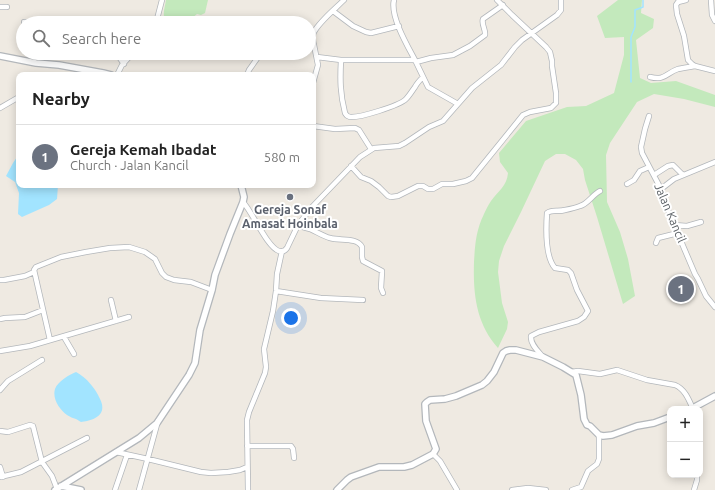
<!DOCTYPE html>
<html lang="en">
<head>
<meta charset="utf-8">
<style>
  :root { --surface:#fff; --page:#f2f2f2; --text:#222; --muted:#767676; --line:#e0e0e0; --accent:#0b8043 }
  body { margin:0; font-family:Ubuntu,sans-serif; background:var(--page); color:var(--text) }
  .controls { position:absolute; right:12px; bottom:12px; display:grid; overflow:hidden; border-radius:8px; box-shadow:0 2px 10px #0003 }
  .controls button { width:36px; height:36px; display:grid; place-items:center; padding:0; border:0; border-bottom:1px solid var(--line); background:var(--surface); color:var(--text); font:20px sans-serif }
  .you { position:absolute; left:291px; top:318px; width:14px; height:14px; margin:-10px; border:3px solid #fff; border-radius:50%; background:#1a73e8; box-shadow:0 0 0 6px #1a73e833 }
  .badge { display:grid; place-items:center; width:26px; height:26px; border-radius:50%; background:var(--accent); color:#fff; font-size:13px; font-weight:700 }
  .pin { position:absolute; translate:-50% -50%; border:2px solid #fff; box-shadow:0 1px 4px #0006 }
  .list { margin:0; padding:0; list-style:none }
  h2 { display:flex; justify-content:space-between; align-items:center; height:52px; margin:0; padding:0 16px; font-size:17px }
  h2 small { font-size:13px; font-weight:400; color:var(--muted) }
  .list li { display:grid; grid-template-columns:26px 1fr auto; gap:12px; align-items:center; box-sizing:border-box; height:64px; padding:0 16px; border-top:1px solid var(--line) }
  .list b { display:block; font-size:15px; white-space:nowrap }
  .list p { margin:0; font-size:13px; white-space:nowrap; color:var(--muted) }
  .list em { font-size:13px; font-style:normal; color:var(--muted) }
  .icon { flex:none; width:22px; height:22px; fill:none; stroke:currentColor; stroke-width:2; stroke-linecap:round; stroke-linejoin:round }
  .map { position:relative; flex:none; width:715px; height:490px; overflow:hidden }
  .search { position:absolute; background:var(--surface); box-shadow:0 2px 10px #0003; left:16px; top:16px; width:300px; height:44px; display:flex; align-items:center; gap:10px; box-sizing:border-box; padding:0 14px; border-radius:22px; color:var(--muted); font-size:15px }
  .panel { position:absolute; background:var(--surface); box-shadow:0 2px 10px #0003; left:16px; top:72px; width:300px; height:116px; border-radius:8px }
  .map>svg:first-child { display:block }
  .green { fill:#c3e9bc }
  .water { fill:#a2e4ff }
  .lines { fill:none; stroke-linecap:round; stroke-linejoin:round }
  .stream { stroke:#a2e4ff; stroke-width:1.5 }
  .minor-casing { stroke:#b3b7bb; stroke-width:6 }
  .tertiary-casing { stroke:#b3b7bb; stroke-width:8 }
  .minor { stroke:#fff; stroke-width:4.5 }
  .tertiary { stroke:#fff; stroke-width:5.5 }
  .worship-dot { fill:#6b7280; stroke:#fff; stroke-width:1.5 }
  .labels { text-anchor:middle; stroke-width:4; stroke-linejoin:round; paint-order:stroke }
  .worship-label { font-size:12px; font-weight:bold; fill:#5b616d; stroke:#fff }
  .street-label { font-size:12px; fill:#5b6065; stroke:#fff }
</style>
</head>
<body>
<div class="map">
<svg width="715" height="490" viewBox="0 0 715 490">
  <rect width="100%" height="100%" fill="#efeae2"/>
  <path class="green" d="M166,0H208L205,13L201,15L197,14L186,23H167C161,16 165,8 166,0Z
    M618,0H642L641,13L654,19L653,28L636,40L640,78L651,83L676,81L715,95V107L684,99L654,94L637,102L610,143L606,155L607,202L620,232L628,259L635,296L623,304L597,217L585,180L583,169L576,160L565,154H556L545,161L521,212L504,246L499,261L498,272L502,303L508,322L507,329L498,348C476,323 473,294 474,262C475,245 476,230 484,214C486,210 488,205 491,201C498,191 507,186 508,173L500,162L499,153L526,121L567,107L586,106L614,93L624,55V37L605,38L597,16Z"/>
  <path class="water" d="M19,154V185H58L57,199L49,205L22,217L18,214L19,193L15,182L6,176L13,163Z
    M76,372C86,377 96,389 100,399C106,411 100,418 87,421C86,421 82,422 81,422C79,421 78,420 76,419C73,418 70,417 67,415C60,410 52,399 55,389C58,381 69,375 76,372Z"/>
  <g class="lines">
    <path class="stream" d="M631,82V37L635,27V10L643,7V0"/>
    <g class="minor-casing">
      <path id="minor" d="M686,0L678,2L676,5L677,14L684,36L688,60L692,64L695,66L715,71
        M711,0L712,15L715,21
        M0,7H7
        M333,11L353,26L366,32L371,33L399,26
        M24,22H35L47,23
        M156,23L162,0
        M309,45H314C313,41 312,36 314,32C320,21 335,9 344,0
        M116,53L124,64
        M317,57L341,60H415C407,45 390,16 394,0
        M341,60C340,79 340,94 345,113C347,116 347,116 350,117C359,118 399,106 406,99C409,96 412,91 415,87C417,83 420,80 423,77
        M415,60L428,87L458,104
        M416,62L431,58L453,55L470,46L485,35C486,30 481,24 483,19L503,5
        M117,75L122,65L133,53
        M247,75L249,70L261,53
        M650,77C665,81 666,73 678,69C683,68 689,67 695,66
        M313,83L318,65L314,45
        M0,108L19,97
        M649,116L645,129L641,147L642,153L661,189L669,213L695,274L698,279L706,296L715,307
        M313,126L335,129L355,128L359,130L371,149
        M351,166L361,177L371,181L379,187L388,196L391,197L398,196L418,186H423L428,189H433L442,184H453L466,181L472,178L523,115L530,112L551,108L556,103V93L552,66V61L550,52L546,47L512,15L497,0
        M654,175L668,166L673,165L683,175
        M627,184L634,180L640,171L649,167
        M661,189L674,179L715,162
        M243,202C253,213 267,247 279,251C282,252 285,251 287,248L298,225L312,207L360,157L374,148L399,146L405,143L429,127L443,121L472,88L501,65L515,47L522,40L557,15L561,10V0
        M298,225C302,227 306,228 310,229C317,232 323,236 330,238C340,241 357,237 362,247V257L363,261L382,271L381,288L383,293
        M674,225L687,226L701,222
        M656,243L658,238L678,233
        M0,280H4L25,276L34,272
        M276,291L321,298L363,300
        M111,300L116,321
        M0,319L5,318L25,317L43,310
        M64,337L74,354
        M50,340L34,270L36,267L61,257L86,252L110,248L129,247L145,252L155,259L162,273L166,277L174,280L191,282L212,290
        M0,351L30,346L129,317
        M543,357C538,351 530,344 531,336L539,332L578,321L584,317L588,311L577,290L571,273L568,270L555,268C545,257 546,228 547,213C552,209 558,212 565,210C570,209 575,208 580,206C588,204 592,195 600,191
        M571,372L578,371L600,374L617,370L647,380L675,385C685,389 689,400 693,409
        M0,390L8,381L42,360
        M0,431L8,432L30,425L33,426L42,462L52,476L57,489
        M247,446H291L293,449L294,458
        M116,452L148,459L201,472L211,473L228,472L240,470L247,467
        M433,454L440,461L457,490
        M0,467L3,477
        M0,477L21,472L87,438
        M115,490L127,455
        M139,490L158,421
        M248,490L247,420L249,412L265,373L266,367L264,349L273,311L276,291L277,274L282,251
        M512,490L528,488L546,490
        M572,490L581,487L588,471L597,464L599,459V435
        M694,490L697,480V475"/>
    </g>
    <g class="tertiary-casing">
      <path id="tertiary" d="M0,56L36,63L59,65L103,73L111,75
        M691,409L715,396
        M61,486L81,490
        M55,490L139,438L157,423L189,375L195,363L200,330L212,290L215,275L230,234L243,202L244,197L241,185
        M337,490L347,480L351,477L379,467H404L412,465L433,454L436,449L426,421L425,404L427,402L430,400L445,399L456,396L482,385L487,381L494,372L503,353L506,351L510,350H516L543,357L563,367L576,375L581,395L584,419L587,425L590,426L599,435L603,436L612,435L637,426L654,423L670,417"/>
    </g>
    <use href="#minor" class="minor"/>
    <use href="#tertiary" class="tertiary"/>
  </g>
  <circle class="worship-dot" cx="290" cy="197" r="4"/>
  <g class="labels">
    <g class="worship-label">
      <text x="290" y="214">Gereja Sonaf<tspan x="290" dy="14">Amasat Hoinbala</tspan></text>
    </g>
    <g class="street-label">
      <text transform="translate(670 213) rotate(67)" y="4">Jalan Kancil</text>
    </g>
  </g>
</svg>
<div class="controls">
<button>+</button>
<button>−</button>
</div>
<div class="you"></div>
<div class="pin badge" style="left:681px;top:289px;background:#6b7280">1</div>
<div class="search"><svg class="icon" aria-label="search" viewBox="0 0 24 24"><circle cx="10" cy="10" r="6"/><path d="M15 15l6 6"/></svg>Search here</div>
<section class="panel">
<h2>Nearby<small></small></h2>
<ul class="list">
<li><span class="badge" style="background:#6b7280">1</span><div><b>Gereja Kemah Ibadat</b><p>Church · Jalan Kancil</p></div><em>580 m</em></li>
</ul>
</section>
</div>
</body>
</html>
